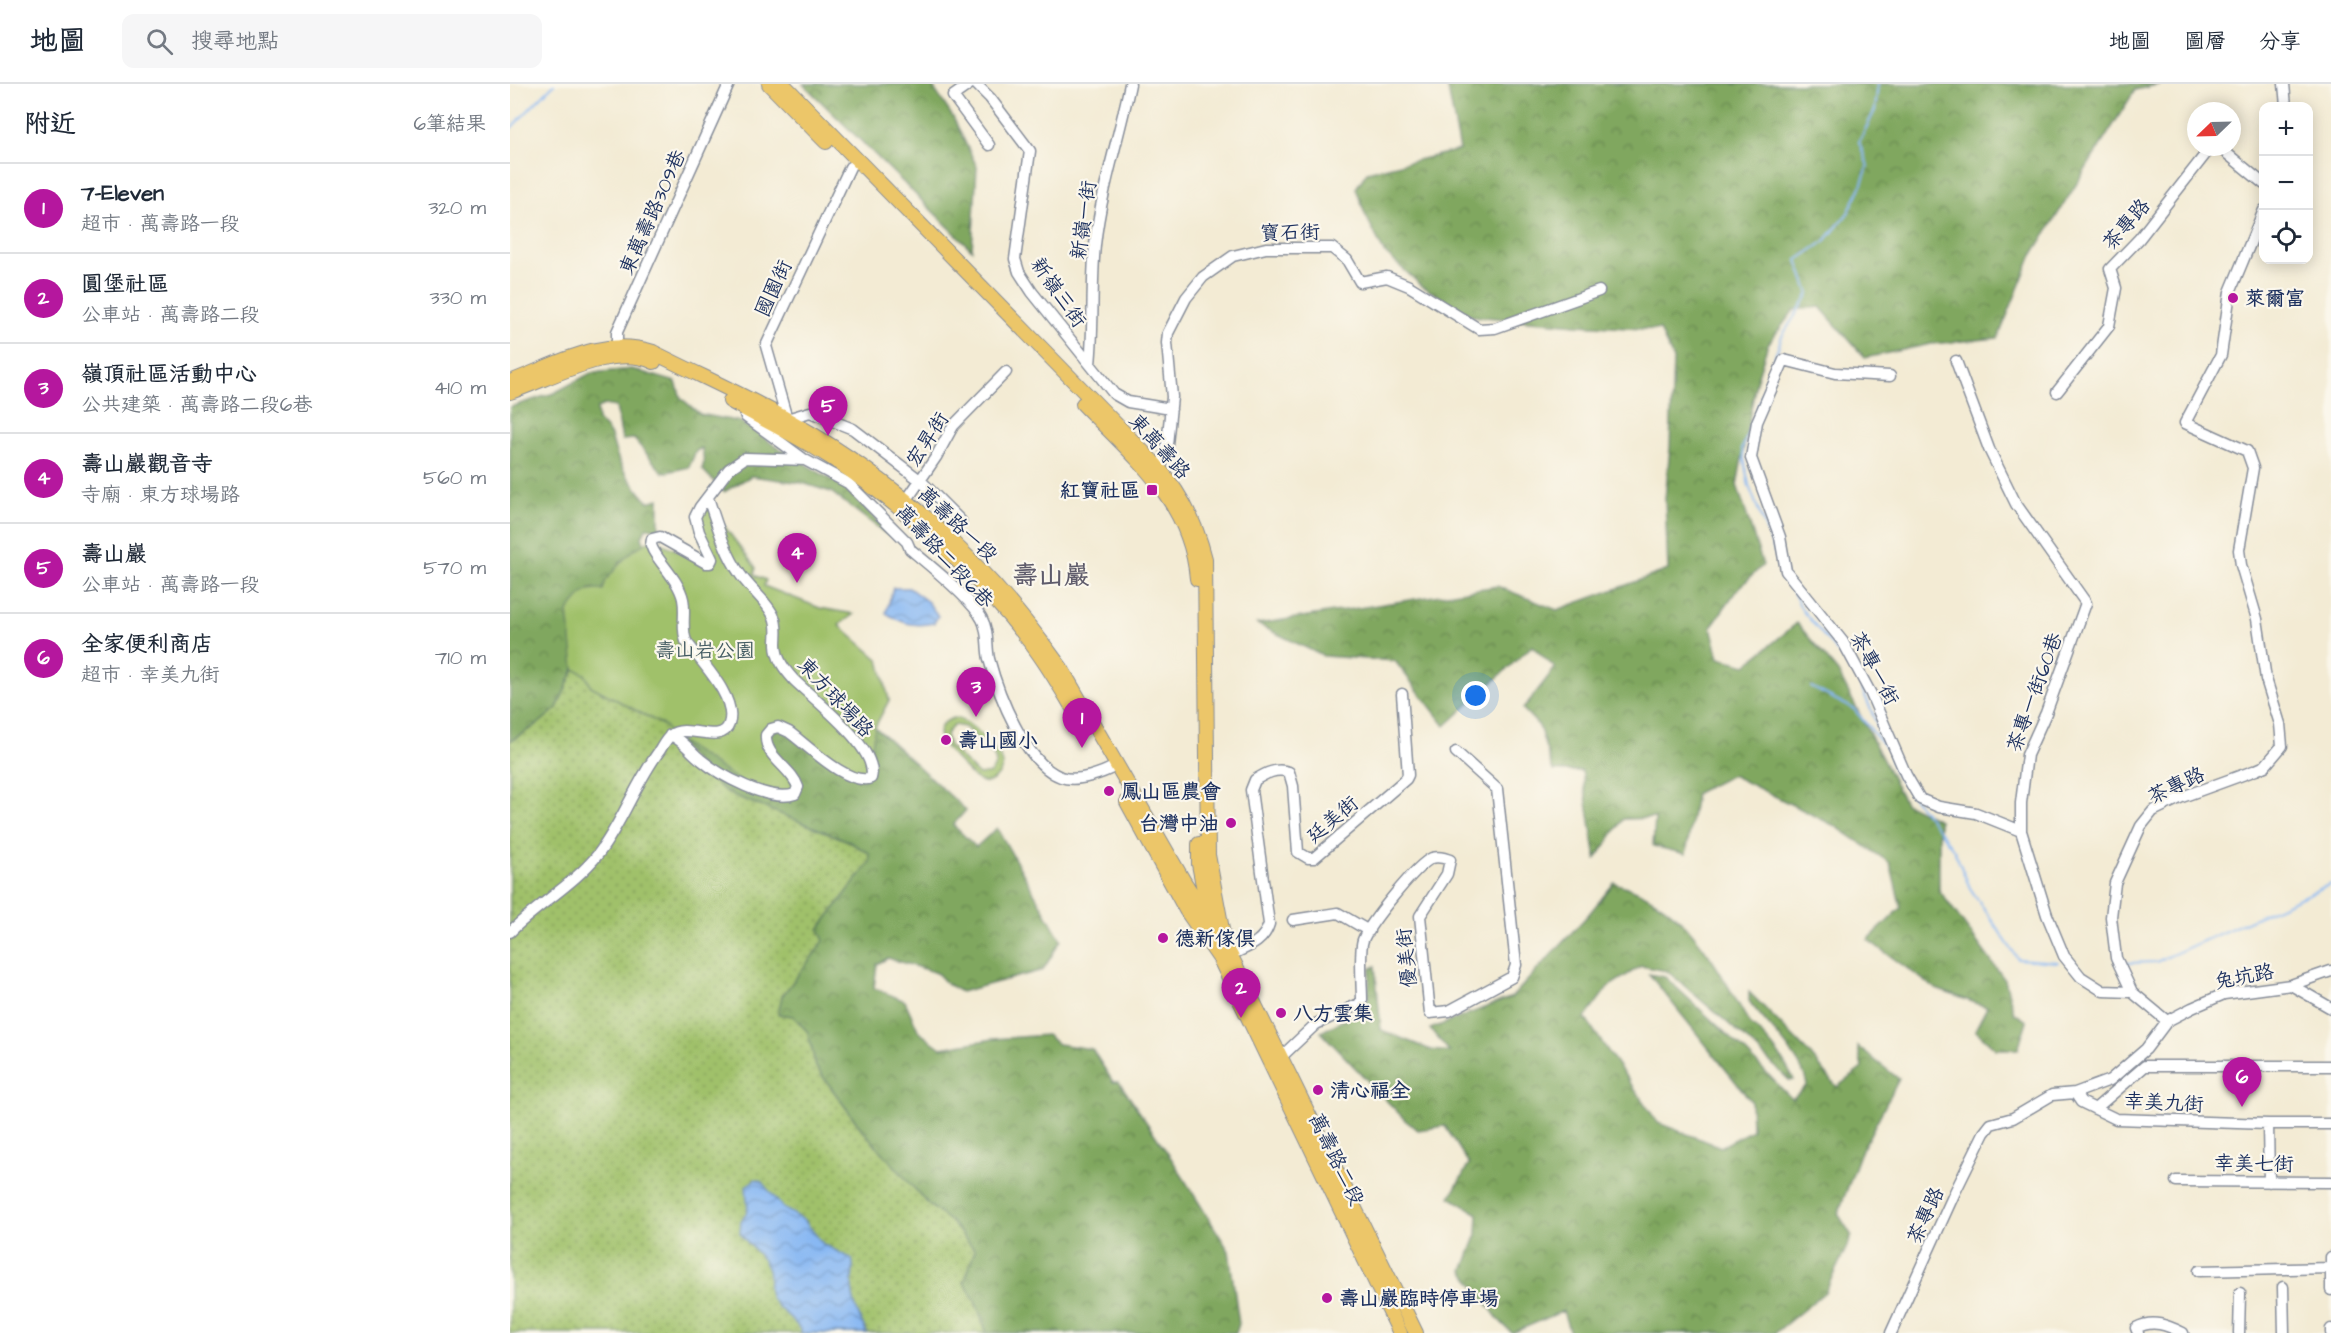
<!DOCTYPE html>
<html lang="zh-TW">
<head>
<meta charset="utf-8">
<style>
  :root { --surface:#fff; --page:#f6f6f7; --text:#1f2937; --muted:#747a83; --line:#e0e1e3; --accent:#b5179e }
  body { margin:0; font-family:"Architects Daughter","LXGW WenKai TC",sans-serif; background:var(--page); color:var(--text) }
  .controls { position:absolute; right:18px; top:18px; display:grid; overflow:hidden; border-radius:12px; box-shadow:0 3px 15px #0003 }
  .controls button { width:54px; height:54px; display:grid; place-items:center; padding:0; border:0; border-bottom:2px solid var(--line); background:var(--surface); color:var(--text); font:30px sans-serif }
  .compass { position:absolute; left:1677px; top:18px; width:54px; height:54px; border-radius:50%; background:var(--surface); box-shadow:0 3px 15px #0003; rotate:247deg }
  .you { position:absolute; left:966px; top:612px; width:21px; height:21px; margin:-15px; border:4px solid #fff; border-radius:50%; background:#1a73e8; box-shadow:0 0 0 9px #1a73e833 }
  .badge { display:grid; place-items:center; width:39px; height:39px; border-radius:50%; background:var(--accent); color:#fff; font-size:20px; font-weight:700 }
  .pin { position:absolute; translate:-50% -50px; filter:drop-shadow(0 2px 3px #0008) }
  .pin::after { content:''; position:absolute; top:32px; width:21px; height:18px; background:inherit; clip-path:polygon(0 0,100% 0,50% 100%) }
  .list { margin:0; padding:0; list-style:none }
  h2 { display:flex; justify-content:space-between; align-items:center; height:78px; margin:0; padding:0 24px; font-size:26px }
  h2 small { font-size:20px; font-weight:400; color:var(--muted) }
  .list li { display:grid; grid-template-columns:39px 1fr auto; gap:18px; align-items:center; box-sizing:border-box; height:90px; padding:0 24px; border-top:2px solid var(--line) }
  .list b { display:block; font-size:22px; white-space:nowrap }
  .list p { margin:0; font-size:20px; white-space:nowrap; color:var(--muted) }
  .list em { font-size:20px; font-style:normal; color:var(--muted) }
  .icon { flex:none; width:33px; height:33px; fill:none; stroke:currentColor; stroke-width:2; stroke-linecap:round; stroke-linejoin:round }
  .map { position:relative; flex:none; width:1821px; height:1249px; overflow:hidden }
  header { display:flex; align-items:center; gap:36px; box-sizing:border-box; height:84px; padding:0 30px; background:var(--surface); border-bottom:2px solid var(--line) }
  header strong { font-size:28px }
  nav { display:flex; gap:33px; margin-inline-start:auto; font-size:21px }
  .search { width:420px; height:54px; background:var(--page); display:flex; align-items:center; gap:15px; box-sizing:border-box; padding:0 21px; border-radius:12px; color:var(--muted); font-size:22px }
  main { display:flex }
  aside { flex:1; background:var(--surface) }
  .map>svg:first-child { display:block }
  .grass { fill:url(#grass-dots); stroke:#5e7864; stroke-width:1.5 }
  .forest { fill:url(#forest-crowns); stroke:#4e6b5e; stroke-width:1.5 }
  .green { fill:#a0c16a; stroke:#5e7864; stroke-width:1.5; fill-rule:evenodd }
  .water { fill:url(#water-waves); stroke:#5274a8; stroke-width:1.5 }
  .lines { fill:none; stroke-linecap:round; stroke-linejoin:round }
  .stream { stroke:#88b8f3; stroke-width:2 }
  .minor-casing { stroke:#878d99; stroke-width:13 }
  .major-casing { stroke:#878d99; stroke-width:16 }
  .minor { stroke:#fff; stroke-width:10 }
  .major { stroke:#ecc669; stroke-width:14 }
  .poi-dot { fill:#b5179e; stroke:#fbf7ec; stroke-width:2 }
  .labels { text-anchor:middle; stroke-width:4.5; stroke-linejoin:round; paint-order:stroke }
  .street-label { font-size:20px; fill:#1b2f5e; stroke:#fbf7ec }
  .poi-label { font-size:20px; font-weight:bold; fill:#1b2f5e; stroke:#fbf7ec; text-anchor:start }
  .park-label { font-size:20px; fill:#435b62; stroke:#fbf7ec }
  .district-label { font-size:26px; font-weight:bold; fill:#5f5c6c; stroke:#fbf7ec }
</style>
</head>
<body>
<header>
<strong>地圖</strong>
<div class="search"><svg class="icon" aria-label="search" viewBox="0 0 24 24"><circle cx="10" cy="10" r="6"/><path d="M15 15l6 6"/></svg>搜尋地點</div>
<nav><a>地圖</a><a>圖層</a><a>分享</a></nav>
</header>
<main>
<aside>
<h2>附近<small>6筆結果</small></h2>
<ul class="list">
<li><span class="badge">1</span><div><b>7-Eleven</b><p>超市 · 萬壽路一段</p></div><em>320 m</em></li>
<li><span class="badge">2</span><div><b>圓堡社區</b><p>公車站 · 萬壽路二段</p></div><em>330 m</em></li>
<li><span class="badge">3</span><div><b>嶺頂社區活動中心</b><p>公共建築 · 萬壽路二段6巷</p></div><em>410 m</em></li>
<li><span class="badge">4</span><div><b>壽山巖觀音寺</b><p>寺廟 · 東方球場路</p></div><em>560 m</em></li>
<li><span class="badge">5</span><div><b>壽山巖</b><p>公車站 · 萬壽路一段</p></div><em>570 m</em></li>
<li><span class="badge">6</span><div><b>全家便利商店</b><p>超市 · 幸美九街</p></div><em>710 m</em></li>
</ul>
</aside>
<div class="map">
<svg width="1821" height="1249" viewBox="0 0 1821 1249">
  <defs>
    <pattern id="grass-dots" width="8" height="8" patternUnits="userSpaceOnUse" patternTransform="scale(1.5)"><rect width="8" height="8" fill="#a0c16a"/><path d="M2 2h.1M6 6h.1" fill="none" stroke="#829d5a" stroke-width="1.8" stroke-linecap="round"/></pattern>
    <pattern id="forest-crowns" width="20" height="18" patternUnits="userSpaceOnUse" patternTransform="scale(1.5)"><rect width="20" height="18" fill="#80a75e"/><path d="M2 6a3 3 0 1 1 6 0M12 15a3 3 0 1 1 6 0" fill="none" stroke="#688851"/></pattern>
    <pattern id="water-waves" width="16" height="10" patternUnits="userSpaceOnUse" patternTransform="scale(1.5)"><rect width="16" height="10" fill="#88b8f3"/><path d="M0 5q4-4 8 0t8 0" fill="none" stroke="#6e96c8"/></pattern>
  </defs>
  <rect width="100%" height="100%" fill="#fbf7ec"/>
  <filter id="ink" filterUnits="userSpaceOnUse"><feTurbulence type="fractalNoise" baseFrequency=".0167" numOctaves="2"/><feDisplacementMap in="SourceGraphic" scale="12" xChannelSelector="R" yChannelSelector="G"/><feConvolveMatrix kernelMatrix="1 2 1 2 8 2 1 2 1" color-interpolation-filters="sRGB"/></filter>
  <filter id="wash" filterUnits="userSpaceOnUse"><feTurbulence type="fractalNoise" baseFrequency=".008" numOctaves="4" result="noise"/><feDisplacementMap in="SourceGraphic" scale="24" xChannelSelector="R" yChannelSelector="G"/><feGaussianBlur stdDeviation="1.35" result="paint"/><feColorMatrix in="noise" values="0 0 0 0 0 0 0 0 0 0 0 0 0 0 0 0 0 1.4 0 .05"/><feComposite in="paint" operator="in"/></filter>
  <g filter="url(#wash)">
    <rect width="100%" height="100%" fill="#f3ebd4"/>
    <path class="grass" d="M64,585L75,590L81,602L155,642L203,697L218,709L336,756L359,769L361,777L309,845L315,857L272,912L283,932L298,948L306,983L350,1043L419,1121L441,1138L465,1166L455,1199L465,1216L477,1249H0V657L28,640L47,624Z"/>
    <path class="forest" d="M293,0H421L443,33L467,83L462,166Z
      M937,0H1651L1625,6L1521,173L1488,254L1421,260L1355,274L1310,223L1284,226L1258,260L1246,298L1227,401L1253,481L1226,507L1201,543L1209,574L1236,581L1287,539L1328,588L1395,719L1429,736V806L1495,896L1504,929L1517,937L1508,965H1486L1465,946L1477,923L1426,905L1358,856L1391,824L1380,779L1325,742L1222,691L1186,709L1176,770L1143,762L1145,734L1113,735L1086,775L1072,687H1043L1029,642L1013,625L1045,584L1022,562L935,642L885,577L813,572L747,540L987,502L1047,526L1158,486L1155,415L1160,363L1163,275L1150,246L1067,241L962,232L913,203L874,168L855,130L846,104L857,88L950,66Z
      M122,285L166,298L171,314L190,330L231,338L267,363L335,404L382,451L375,449L321,408L292,399L241,392L214,408L192,385L194,378L192,364L186,367L179,383L153,389L124,355L112,356L106,323L94,321L87,324L88,337C106,352 100,355 108,374C113,390 128,405 138,418L149,415V445L136,444L132,453L136,467L379,616L365,643L456,726L443,741L466,763L487,744L551,856L533,886L451,908L437,900L427,889L378,874L367,880L364,904L395,917L409,948L431,964L483,955L537,951L548,960L582,965L603,998H609L661,1074L719,1167L729,1240L726,1249H477L465,1216L454,1199L465,1166L441,1138L419,1121L350,1043L306,983L298,948L283,932L268,930L272,912L314,857L309,845L360,778L359,769L336,756L218,709L203,697L155,642L81,602L75,590L64,585L47,624L28,640L0,657V323L44,309L81,289Z
      M1104,799C1178,819 1204,879 1240,940C1259,955 1273,974 1284,996H1279L1234,953L1157,887L1131,882L1098,903L1075,934L1148,1039L1211,1063L1242,1046L1241,1017L1139,890L1155,893L1234,966L1282,1015L1297,1001C1293,973 1256,941 1239,917V908L1300,970L1327,1003L1352,984L1348,963L1389,995L1350,1070L1328,1130L1342,1152L1315,1208L1265,1249H1060L1053,1227L1002,1249L988,1235L953,1187L967,1150L968,1130L940,1113L959,1080L935,1042L908,1046L896,1037L811,948L857,924L860,885L865,882L871,946L921,966L940,968L920,945L1002,913L1078,831Z"/>
    <path class="green" d="M195,417L246,484L244,491L256,496L254,502L310,524L344,530L329,541L369,576L379,616L365,643L359,680L353,697L272,643L256,651L276,685L285,710L236,701L160,651L155,642L81,602L75,590L64,585L58,527C68,515 75,501 93,506L96,496L113,476L125,465L142,455L198,480L186,440Z
      M443,634C458,634 489,665 493,680C491,693 478,704 466,695C459,690 454,683 449,678C436,665 415,645 443,634ZM444,641L455,643L484,672L486,679L481,689L469,691L439,662L436,650Z"/>
    <path class="water" d="M383,504H399L418,518L428,532L424,539C405,543 392,540 376,529Z
      M246,1095L251,1097L273,1124L294,1136L313,1160L342,1175C345,1184 341,1194 342,1203C343,1220 350,1235 357,1249H292C285,1234 270,1228 261,1214C256,1205 261,1195 258,1186C253,1171 239,1162 230,1149L231,1138L238,1127L236,1102Z"/>
    <g class="lines">
      <path class="stream" d="M0,45L44,0
        M1244,333L1272,252L1299,210L1287,176L1315,157L1338,129L1350,105L1358,82L1349,58L1365,26L1368,0
        M1242,338L1232,365L1239,402L1270,481
        M1278,497L1292,526L1343,586
        M1351,602L1379,669
        M1301,603L1344,625L1376,664
        M1379,669L1384,688L1444,766L1460,804L1508,875L1548,878
        M1617,879L1646,878L1821,800"/>
    </g>
  </g>
  <g filter="url(#ink)">
    <g class="lines">
      <g class="minor-casing">
        <path id="minor" d="M460,0L443,12L479,61
          M466,0L480,14L520,67L505,175L509,188L522,208L604,310L618,318L661,325
          M1774,0L1776,22
          M1709,63L1754,100
          M107,271V248L219,0
          M1446,277L1479,365L1506,420L1576,519L1536,629L1517,671L1511,719V747L1537,831L1554,872L1571,893L1593,907L1622,908
          M580,280C584,241 581,201 585,161C591,106 609,54 620,0
          M1380,292L1325,289L1274,276L1247,338L1241,374L1270,453L1276,487L1333,558L1361,610L1396,691L1410,715L1429,723L1466,729L1511,747
          M1547,308L1599,242L1606,204L1600,185L1629,155L1701,63
          M235,322L233,324L236,333L295,376L338,399L397,458L400,465C418,480 462,515 472,535C479,548 476,561 479,575C488,609 515,680 551,693C567,699 593,689 608,681
          M277,335L300,328L343,345L411,397L451,437L437,452
          M274,339L277,335L256,262L340,83
          M647,392L656,370L662,313L657,259L658,249L676,214L693,193L723,172L756,164H822L837,176L850,198L877,193L899,202L969,245L985,244L1089,207
          M396,417L426,373L443,342L496,288
          M160,651C172,655 180,667 190,675C209,691 260,719 285,710L288,703C282,684 254,673 256,651L261,645L268,643L279,648C297,661 339,703 361,694C370,665 303,615 284,596C275,586 266,575 266,560C266,551 268,542 264,533C258,518 239,504 230,490C214,467 207,440 198,414
          M783,836L828,829L859,847
          M0,848C28,820 65,800 89,769C113,737 126,698 150,666C153,661 156,655 161,651C176,638 212,662 219,640C228,614 190,577 176,557C171,543 176,529 173,515C169,497 152,482 143,466L141,461L142,455L150,453L196,479H200L202,475L189,448L185,433L190,423L219,385L235,374L295,376
          M716,873C733,864 753,861 759,840L741,706L745,696C756,689 766,684 779,688L783,702L788,768L798,774H804L896,695L898,691L892,610
          M1781,901L1821,924
          M1657,937L1622,908L1606,874L1601,833L1605,799L1631,742L1643,727L1672,713L1746,686L1755,682L1772,662L1770,640L1756,595L1747,535L1731,481L1729,466L1743,384L1737,367L1675,339L1711,271L1720,208L1754,126
          M771,973L806,940L849,920L852,916C852,903 849,866 853,856C859,840 907,780 922,774C929,772 934,774 940,776L937,790L910,832L920,929L939,927L1002,893L1006,881L987,705L946,668
          M1565,1009L1571,1018L1606,1035L1758,1040H1821
          M1585,1025L1635,982H1821
          M1758,1040L1759,1098
          M1666,1097L1821,1098
          M1821,1173V1206
          M1689,1187L1820,1184
          M1773,1203L1774,1249
          M1381,1249L1445,1108L1474,1049L1481,1040L1503,1034L1542,1011L1565,1009L1600,996L1636,965L1657,937L1682,924L1714,910L1781,901L1821,887
          M1628,1249L1626,1244C1643,1235 1657,1241 1673,1249
          M1729,1249L1730,1209
          M1821,1249V1245"/>
      </g>
      <g class="major-casing">
        <path id="major" d="M259,0L316,58
          M273,0L644,379C670,407 686,438 695,475L698,771L714,856
          M0,298C48,280 91,252 143,268C190,292 239,313 285,340C391,400 480,485 551,584L673,796L720,870L906,1249
          M0,308C40,295 103,258 144,278
          M220,317C254,336 290,353 323,375C393,421 469,491 520,558C538,581 552,606 567,631
          M573,320C623,372 681,417 687,495
          M617,718L676,826L710,875L890,1249
          M689,760V780L699,833"/>
      </g>
      <use href="#minor" class="minor"/>
      <use href="#major" class="major"/>
    </g>
  </g>
  <g class="poi-dot">
    <circle cx="1723" cy="214" r="6"/>
    <rect x="636" y="400" width="12" height="12" rx="3"/>
    <circle cx="436" cy="656" r="6"/>
    <circle cx="599" cy="707" r="6"/>
    <circle cx="721" cy="739" r="6"/>
    <circle cx="653" cy="854" r="6"/>
    <circle cx="771" cy="929" r="6"/>
    <circle cx="808" cy="1006" r="6"/>
    <circle cx="817" cy="1214" r="6"/>
  </g>
  <g class="labels">
    <g class="street-label">
      <text transform="translate(142 128) rotate(-66)" y="7">東萬壽路309巷</text>
      <text transform="translate(573 136) rotate(-82)" y="7">新嶺一街</text>
      <text transform="translate(1616 140) rotate(-49)" y="7">茶專路</text>
      <text transform="translate(780 148) rotate(-2)" y="7">寶石街</text>
      <text transform="translate(263 204) rotate(-65)" y="7">國園街</text>
      <text transform="translate(549 208) rotate(55)" y="7">新嶺三街</text>
      <text transform="translate(417 355) rotate(-57)" y="7">宏昇街</text>
      <text transform="translate(650 362) rotate(48)" y="7">東萬壽路</text>
      <text transform="translate(448 440) rotate(43)" y="7">萬壽路一段</text>
      <text transform="translate(435 472) rotate(47)" y="7">萬壽路二段6巷</text>
      <text transform="translate(1365 584) rotate(62)" y="7">茶專一街</text>
      <text transform="translate(1524 608) rotate(-70)" y="7">茶專一街60巷</text>
      <text transform="translate(326 613) rotate(47)" y="7">東方球場路</text>
      <text transform="translate(1666 701) rotate(-25)" y="7">茶專路</text>
      <text transform="translate(822 735) rotate(-40)" y="7">廷美街</text>
      <text transform="translate(896 874) rotate(-96)" y="7">優美街</text>
      <text transform="translate(1734 892) rotate(-11)" y="7">兔坑路</text>
      <text transform="translate(1654 1018) rotate(3)" y="7">幸美九街</text>
      <text transform="translate(827 1075) rotate(64)" y="7">萬壽路二段</text>
      <text transform="translate(1744 1079) rotate(1)" y="7">幸美七街</text>
      <text transform="translate(1415 1131) rotate(-65)" y="7">茶專路</text>
    </g>
    <g class="poi-label">
      <text x="1735" y="221">萊爾富</text>
      <text x="630" y="413" text-anchor="end">紅寶社區</text>
      <text x="448" y="663">壽山國小</text>
      <text x="611" y="714">鳳山區農會</text>
      <text x="709" y="746" text-anchor="end">台灣中油</text>
      <text x="665" y="861">德新傢俱</text>
      <text x="783" y="936">八方雲集</text>
      <text x="820" y="1013">清心福全</text>
      <text x="829" y="1221">壽山巖臨時停車場</text>
    </g>
    <g class="park-label">
      <text x="195" y="573">壽山岩公園</text>
    </g>
    <g class="district-label">
      <text x="541" y="500">壽山巖</text>
    </g>
  </g>
</svg>
<div class="controls">
<button>+</button>
<button>−</button>
<button><svg class="icon" aria-label="locate" viewBox="0 0 24 24"><circle cx="12" cy="12" r="6"/><path d="M12 2v4M12 18v4M2 12h4M18 12h4"/></svg></button>
</div>
<svg class="compass" viewBox="-18 -18 36 36"><path d="M0-13l5 13h-10z" fill="#e53935"/><path d="M0 13l5-13h-10z" fill="#747a83"/></svg>
<div class="you"></div>
<div class="pin badge" style="left:572px;top:664px">1</div>
<div class="pin badge" style="left:731px;top:934px">2</div>
<div class="pin badge" style="left:466px;top:633px">3</div>
<div class="pin badge" style="left:287px;top:499px">4</div>
<div class="pin badge" style="left:318px;top:352px">5</div>
<div class="pin badge" style="left:1732px;top:1023px">6</div>
</div>
</main>
</body>
</html>
